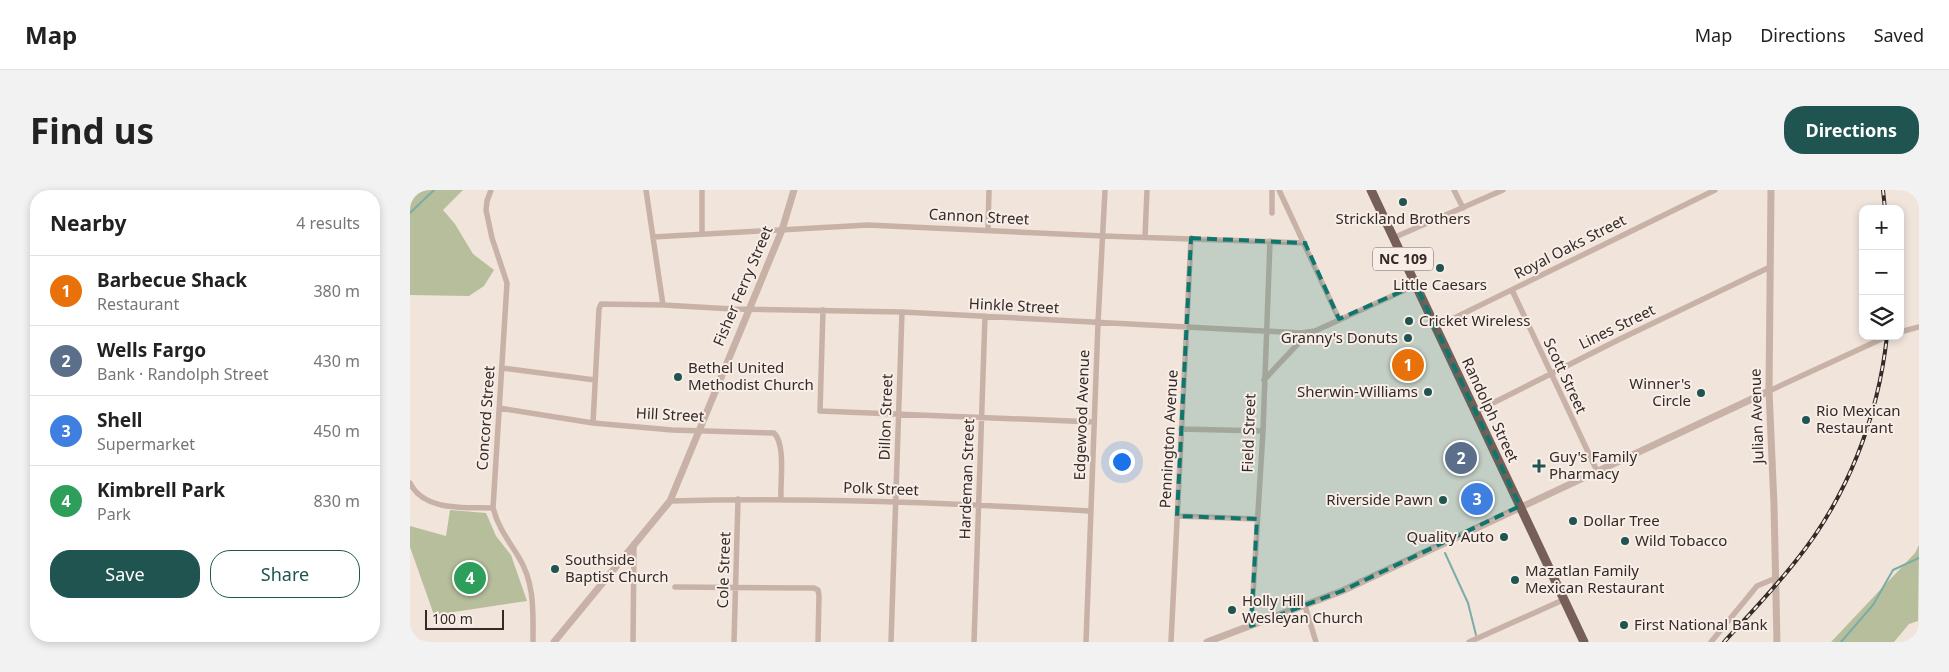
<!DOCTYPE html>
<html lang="en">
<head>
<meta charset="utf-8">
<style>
  :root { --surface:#fff; --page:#f2f2f2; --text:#222; --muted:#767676; --line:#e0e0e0; --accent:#1f5451 }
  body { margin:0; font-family:"Noto Sans",sans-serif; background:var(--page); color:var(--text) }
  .controls { position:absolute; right:15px; top:15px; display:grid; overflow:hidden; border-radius:10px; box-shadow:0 2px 8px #0003 }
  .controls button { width:45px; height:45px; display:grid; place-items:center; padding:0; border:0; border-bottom:1px solid var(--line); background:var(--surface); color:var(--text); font:25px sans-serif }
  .scale { position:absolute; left:15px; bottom:12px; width:79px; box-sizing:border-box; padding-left:5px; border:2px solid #342a27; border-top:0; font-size:14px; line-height:18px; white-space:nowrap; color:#342a27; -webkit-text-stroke:4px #f8eee7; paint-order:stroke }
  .you { position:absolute; left:711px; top:271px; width:18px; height:18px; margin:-12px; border:4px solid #fff; border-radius:50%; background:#1a73e8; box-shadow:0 0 0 8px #1a73e833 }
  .badge { display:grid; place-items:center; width:32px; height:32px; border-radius:50%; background:var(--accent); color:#fff; font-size:16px; font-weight:700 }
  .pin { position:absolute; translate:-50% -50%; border:2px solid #fff; box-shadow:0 1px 5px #0006 }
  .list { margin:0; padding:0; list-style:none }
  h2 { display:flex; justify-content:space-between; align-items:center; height:65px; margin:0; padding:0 20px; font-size:21px }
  h2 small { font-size:16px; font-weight:400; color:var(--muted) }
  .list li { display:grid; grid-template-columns:32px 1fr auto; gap:15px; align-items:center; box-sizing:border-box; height:70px; padding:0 20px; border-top:1px solid var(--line) }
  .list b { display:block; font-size:19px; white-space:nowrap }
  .list p { margin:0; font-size:16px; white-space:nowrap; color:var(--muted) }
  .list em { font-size:16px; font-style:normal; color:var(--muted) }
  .actions { display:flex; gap:10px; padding:15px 20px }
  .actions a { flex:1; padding:11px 0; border:1px solid var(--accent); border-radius:20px; text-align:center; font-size:18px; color:var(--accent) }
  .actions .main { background:var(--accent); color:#fff }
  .icon { flex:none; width:28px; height:28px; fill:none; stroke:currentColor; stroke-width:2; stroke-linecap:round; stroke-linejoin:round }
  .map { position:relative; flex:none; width:1509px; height:452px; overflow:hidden; border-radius:20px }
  header { display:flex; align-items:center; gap:30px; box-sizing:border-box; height:70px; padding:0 25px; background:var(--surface); border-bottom:1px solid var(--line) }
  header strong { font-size:24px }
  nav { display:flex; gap:28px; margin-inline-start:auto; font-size:18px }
  .intro { display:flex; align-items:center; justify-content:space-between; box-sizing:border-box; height:120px; padding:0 30px }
  h1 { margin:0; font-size:35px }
  .button { padding:12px 22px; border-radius:20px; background:var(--accent); color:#fff; font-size:18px; font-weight:700 }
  main { display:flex; gap:30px; padding:0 30px }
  aside { flex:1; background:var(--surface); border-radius:20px; box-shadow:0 2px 8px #0003 }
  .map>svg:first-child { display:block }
  .green { fill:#b7be9b }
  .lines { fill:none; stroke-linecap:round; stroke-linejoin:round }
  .stream { stroke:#7baca8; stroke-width:2 }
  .minor { stroke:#c8b2a7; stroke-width:5.5 }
  .tertiary { stroke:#c8b2a7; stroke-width:7 }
  .primary { stroke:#765f59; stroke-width:9 }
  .rail-casing { stroke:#342a27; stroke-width:4 }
  .rail { stroke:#f8eee7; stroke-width:2; stroke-dasharray:5.5; stroke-linecap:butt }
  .marked { fill:#0f766e; fill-opacity:0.2; stroke:#0f766e; stroke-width:4; stroke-dasharray:10 6; stroke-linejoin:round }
  .poi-dot { fill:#1f5451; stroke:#f8eee7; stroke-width:2 }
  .labels { text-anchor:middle; stroke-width:4; stroke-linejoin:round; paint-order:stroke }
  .shield { fill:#f8eee7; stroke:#6f6561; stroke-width:1 }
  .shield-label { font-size:14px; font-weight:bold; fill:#342a27 }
  .street-label { font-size:15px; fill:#342a27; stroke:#f8eee7 }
  .poi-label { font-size:15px; fill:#342a27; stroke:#f8eee7; text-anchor:start }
</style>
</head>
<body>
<header>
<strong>Map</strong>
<nav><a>Map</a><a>Directions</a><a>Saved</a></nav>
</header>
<div class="intro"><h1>Find us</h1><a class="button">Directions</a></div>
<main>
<aside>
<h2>Nearby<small>4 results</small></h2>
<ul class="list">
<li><span class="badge" style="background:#e8710a">1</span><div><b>Barbecue Shack</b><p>Restaurant</p></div><em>380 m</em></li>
<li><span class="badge" style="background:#5c6f8a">2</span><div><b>Wells Fargo</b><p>Bank · Randolph Street</p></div><em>430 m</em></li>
<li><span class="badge" style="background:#3f7fe0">3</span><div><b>Shell</b><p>Supermarket</p></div><em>450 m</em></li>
<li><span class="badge" style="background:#2e9e5b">4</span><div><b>Kimbrell Park</b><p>Park</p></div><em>830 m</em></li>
</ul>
<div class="actions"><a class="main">Save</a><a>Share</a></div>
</aside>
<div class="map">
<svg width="1509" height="452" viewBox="0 0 1509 452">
  <rect width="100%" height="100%" fill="#f0e4db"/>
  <path class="green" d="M0,0H53L33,20L45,34L63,64L84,80L74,96L59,106L0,105Z
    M40,320L76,323L86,346L101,365L117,411L24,425L0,357V336L36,346Z
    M1509,355L1508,431L1499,434L1484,452H1421L1505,363Z"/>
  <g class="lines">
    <path class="stream" d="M0,23L24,0
      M1035,363L1058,413L1066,445
      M1431,452L1463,415L1483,380L1509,368"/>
    <path class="minor" d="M81,0L77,11L76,20L82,48L97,93L83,318C88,337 98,350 108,366C125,393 123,421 123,452
      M236,0L253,115
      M869,0L929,129
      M1044,0L1053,18
      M862,23V0
      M578,40L579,0
      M292,44V0
      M243,47L458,35L693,46L895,53
      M735,47L737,0
      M983,48L1093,0
      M1102,100L1187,281
      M413,120L410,221L684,232
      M1026,137L1305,0
      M1490,142L1509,137
      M92,178L185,190
      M854,190L899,142
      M1359,201L1478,146
      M89,218L183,233L262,240L364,243C376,255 370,291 371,308
      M1065,222L1208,150L1360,77
      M183,233L189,119L191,114L253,115L323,119L492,122L891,143L905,141L1006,95
      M771,239L853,241
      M0,293C14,322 56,317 83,318
      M260,311C400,307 540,313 680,321
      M767,326L847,329
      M265,397L404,398L408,400L409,406L408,452
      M895,416L906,452
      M841,436L853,241L860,51
      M223,452L224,354
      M324,452L328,309
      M481,452L492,122
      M564,452L575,126
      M676,452L688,133L695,0
      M761,452L781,48
      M1059,452L1153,410
      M1301,452L1347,396L1366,388"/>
    <path class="tertiary" d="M1361,0L1359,201L1364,315L1367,452
      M144,452L260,311L372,40L384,0
      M797,452L932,401L1359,201"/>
    <path class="primary" d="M961,0L1174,452"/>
    <g class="rail-casing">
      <path id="rail" d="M1473,0L1475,19
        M1314,452C1338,426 1363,400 1385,372C1437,308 1468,228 1477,146"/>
    </g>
    <use href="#rail" class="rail"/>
  </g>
  <path class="marked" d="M781,48L895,53L929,129L1006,95L1110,316L932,401L841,436L847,329L767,326Z"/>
  <g class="poi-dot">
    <circle cx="993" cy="12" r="5"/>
    <circle cx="1030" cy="78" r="5"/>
    <circle cx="999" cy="131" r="5"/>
    <circle cx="998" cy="148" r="5"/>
    <circle cx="268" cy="187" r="5"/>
    <circle cx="1018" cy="202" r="5"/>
    <circle cx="1291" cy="203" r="5"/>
    <circle cx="1396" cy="230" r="5"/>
    <path d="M1126.5 268.5h5v5h5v5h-5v5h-5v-5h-5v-5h5z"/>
    <circle cx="1033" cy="310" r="5"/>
    <circle cx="1163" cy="331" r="5"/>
    <circle cx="1094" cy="347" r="5"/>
    <circle cx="1215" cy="351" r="5"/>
    <circle cx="145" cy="379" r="5"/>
    <circle cx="1105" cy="390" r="5"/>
    <circle cx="822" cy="420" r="5"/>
    <circle cx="1214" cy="435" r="5"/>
  </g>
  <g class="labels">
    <rect class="shield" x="963" y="57.5" width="60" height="23" rx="4"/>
    <g class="shield-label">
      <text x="993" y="74">NC 109</text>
    </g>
    <g class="street-label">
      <text transform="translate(569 27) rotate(3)" y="5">Cannon Street</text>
      <text transform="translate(1160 57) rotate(-27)" y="5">Royal Oaks Street</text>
      <text transform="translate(333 96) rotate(-67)" y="5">Fisher Ferry Street</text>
      <text transform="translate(604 116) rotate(3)" y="5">Hinkle Street</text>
      <text transform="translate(1207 137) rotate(-26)" y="5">Lines Street</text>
      <text transform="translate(1155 186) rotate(65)" y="5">Scott Street</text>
      <text transform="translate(1080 220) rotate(65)" y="5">Randolph Street</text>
      <text transform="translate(260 225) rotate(3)" y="5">Hill Street</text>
      <text transform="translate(672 225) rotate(-88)" y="5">Edgewood Avenue</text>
      <text transform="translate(1347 226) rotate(-92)" y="5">Julian Avenue</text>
      <text transform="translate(476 227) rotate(-88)" y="5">Dillon Street</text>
      <text transform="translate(76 228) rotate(-86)" y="5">Concord Street</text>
      <text transform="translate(839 243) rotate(-88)" y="5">Field Street</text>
      <text transform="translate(759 249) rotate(-87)" y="5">Pennington Avenue</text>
      <text transform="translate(557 289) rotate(-88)" y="5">Hardeman Street</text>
      <text transform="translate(471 299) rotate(2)" y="5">Polk Street</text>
      <text transform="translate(314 380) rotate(-88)" y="5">Cole Street</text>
    </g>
    <g class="poi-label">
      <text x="993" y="34" text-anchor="middle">Strickland Brothers</text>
      <text x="1030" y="100" text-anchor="middle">Little Caesars</text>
      <text x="1009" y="136">Cricket Wireless</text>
      <text x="988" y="153" text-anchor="end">Granny's Donuts</text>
      <text x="278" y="183">Bethel United<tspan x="278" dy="17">Methodist Church</tspan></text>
      <text x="1281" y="199" text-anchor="end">Winner's<tspan x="1281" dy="17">Circle</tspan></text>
      <text x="1008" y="207" text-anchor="end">Sherwin-Williams</text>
      <text x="1406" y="226">Rio Mexican<tspan x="1406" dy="17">Restaurant</tspan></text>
      <text x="1139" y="272">Guy's Family<tspan x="1139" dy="17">Pharmacy</tspan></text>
      <text x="1023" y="315" text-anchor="end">Riverside Pawn</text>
      <text x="1173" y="336">Dollar Tree</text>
      <text x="1084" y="352" text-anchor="end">Quality Auto</text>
      <text x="1225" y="356">Wild Tobacco</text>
      <text x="155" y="375">Southside<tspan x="155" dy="17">Baptist Church</tspan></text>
      <text x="1115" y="386">Mazatlan Family<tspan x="1115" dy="17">Mexican Restaurant</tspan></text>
      <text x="832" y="416">Holly Hill<tspan x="832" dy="17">Wesleyan Church</tspan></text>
      <text x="1224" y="440">First National Bank</text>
    </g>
  </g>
</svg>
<div class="controls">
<button>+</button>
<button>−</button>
<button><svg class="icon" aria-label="layers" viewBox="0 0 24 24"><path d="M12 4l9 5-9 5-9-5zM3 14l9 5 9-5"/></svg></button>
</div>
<div class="scale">100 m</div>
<div class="you"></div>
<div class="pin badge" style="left:998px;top:175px;background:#e8710a">1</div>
<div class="pin badge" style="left:1051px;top:268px;background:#5c6f8a">2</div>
<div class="pin badge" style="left:1067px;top:309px;background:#3f7fe0">3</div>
<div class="pin badge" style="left:60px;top:388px;background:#2e9e5b">4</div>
</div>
</main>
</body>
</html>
